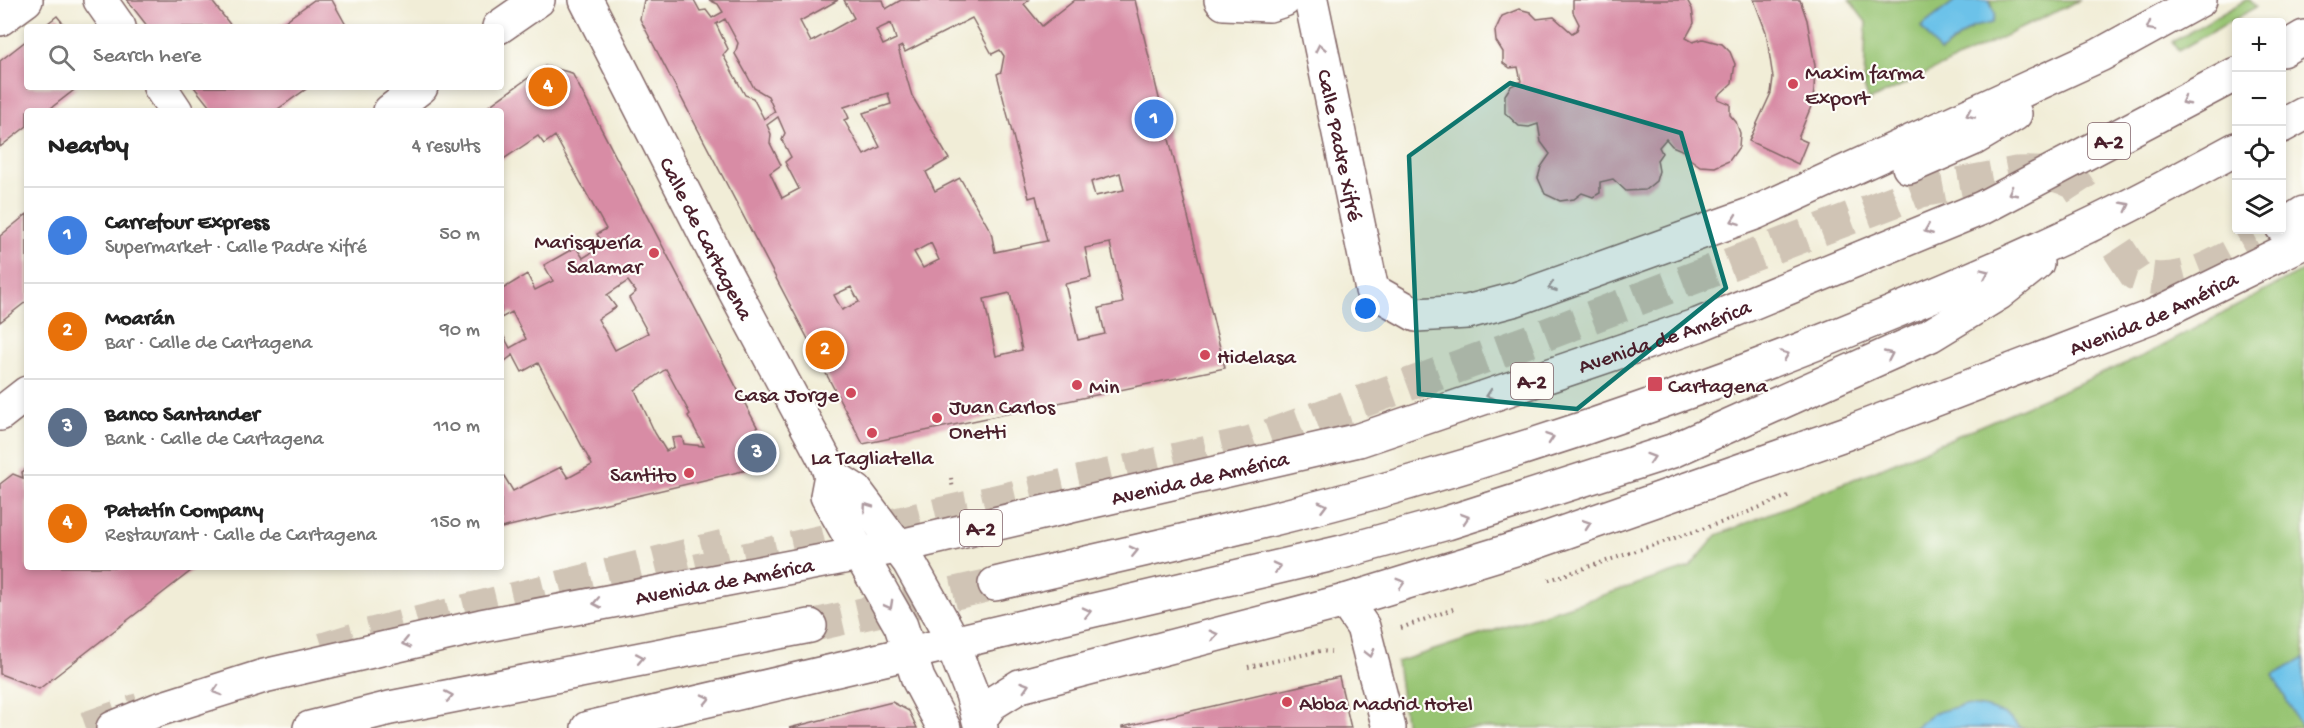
<!DOCTYPE html>
<html lang="en">
<head>
<meta charset="utf-8">
<style>
  :root { --surface:#fff; --page:#f2f2f2; --text:#222; --muted:#767676; --line:#e0e0e0; --accent:#111827 }
  body { margin:0; font-family:"Gochi Hand",sans-serif; background:var(--page); color:var(--text) }
  .controls { position:absolute; right:18px; top:18px; display:grid; overflow:hidden; border-radius:6px; box-shadow:0 3px 9px #0003 }
  .controls button { width:54px; height:54px; display:grid; place-items:center; padding:0; border:0; border-bottom:2px solid var(--line); background:var(--surface); color:var(--text); font:30px sans-serif }
  .you { position:absolute; left:1366px; top:309px; width:21px; height:21px; margin:-15px; border:4px solid #fff; border-radius:50%; background:#1a73e8; box-shadow:0 0 0 9px #1a73e833 }
  .badge { display:grid; place-items:center; width:39px; height:39px; border-radius:50%; background:var(--accent); color:#fff; font-size:20px; font-weight:700 }
  .pin { position:absolute; translate:-50% -50%; border:3px solid #fff; box-shadow:0 2px 6px #0006 }
  .list { margin:0; padding:0; list-style:none }
  h2 { display:flex; justify-content:space-between; align-items:center; height:78px; margin:0; padding:0 24px; font-size:26px }
  h2 small { font-size:20px; font-weight:400; color:var(--muted) }
  .list li { display:grid; grid-template-columns:39px 1fr auto; gap:18px; align-items:center; box-sizing:border-box; height:96px; padding:0 24px; border-top:2px solid var(--line) }
  .list b { display:block; font-size:22px; white-space:nowrap }
  .list p { margin:0; font-size:20px; white-space:nowrap; color:var(--muted) }
  .list em { font-size:20px; font-style:normal; color:var(--muted) }
  .icon { flex:none; width:33px; height:33px; fill:none; stroke:currentColor; stroke-width:2; stroke-linecap:round; stroke-linejoin:round }
  .map { position:relative; flex:none; width:2304px; height:728px; overflow:hidden }
  .search { position:absolute; background:var(--surface); box-shadow:0 3px 9px #0003; left:24px; top:24px; width:480px; height:66px; display:flex; align-items:center; gap:15px; box-sizing:border-box; padding:0 21px; border-radius:6px; color:var(--muted); font-size:22px }
  .panel { position:absolute; background:var(--surface); box-shadow:0 3px 9px #0003; left:24px; top:108px; width:480px; height:462px; border-radius:6px }
  .map>svg:first-child { display:block }
  .green { fill:#97c472; stroke:#70724e; stroke-width:1.5 }
  .water { fill:#6cc2e9; stroke:#5b708a; stroke-width:1.5 }
  .building { fill:#d88ca5; fill-rule:evenodd }
  .lines { fill:none; stroke-linecap:round; stroke-linejoin:round }
  .minor-tunnel { stroke:#d0c4b5; stroke-width:33; stroke-dasharray:33 16; stroke-linecap:butt }
  .highway-tunnel { stroke:#d0c4b5; stroke-width:33; stroke-dasharray:33 16; stroke-linecap:butt }
  .minor-casing { stroke:#846767; stroke-width:36 }
  .major-casing { stroke:#846767; stroke-width:36 }
  .highway-casing { stroke:#846767; stroke-width:36 }
  .path { stroke:#846767; stroke-width:4; stroke-dasharray:1.5 4.5; stroke-linecap:butt }
  .minor { stroke:#fff; stroke-width:33 }
  .major { stroke:#fff; stroke-width:33 }
  .highway { stroke:#fff; stroke-width:33 }
  .oneway { stroke:#ae9aa0 }
  .marked { fill:#0f766e; fill-opacity:0.2; stroke:#0f766e; stroke-width:4.5; stroke-linejoin:round }
  .poi-dot { fill:#d1495b; stroke:#fdfcf7; stroke-width:2 }
  .labels { text-anchor:middle; stroke-width:4.5; stroke-linejoin:round; paint-order:stroke }
  .shield { fill:#fdfcf7; stroke:#806168; stroke-width:1.5 }
  .shield-label { font-size:21px; font-weight:bold; fill:#4a1f2b }
  .poi-label { font-size:22px; fill:#4a1f2b; stroke:#fdfcf7; text-anchor:start }
  .street-label { font-size:22px; fill:#4a1f2b; stroke:#fdfcf7 }
</style>
</head>
<body>
<div class="map">
<svg width="2304" height="728" viewBox="0 0 2304 728">
  <rect width="100%" height="100%" fill="#fdfcf7"/>
  <filter id="ink" filterUnits="userSpaceOnUse"><feTurbulence type="fractalNoise" baseFrequency=".0167" numOctaves="2"/><feDisplacementMap in="SourceGraphic" scale="12" xChannelSelector="R" yChannelSelector="G"/><feConvolveMatrix kernelMatrix="1 2 1 2 8 2 1 2 1" color-interpolation-filters="sRGB"/></filter>
  <filter id="wash" filterUnits="userSpaceOnUse"><feTurbulence type="fractalNoise" baseFrequency=".008" numOctaves="4" result="noise"/><feDisplacementMap in="SourceGraphic" scale="24" xChannelSelector="R" yChannelSelector="G"/><feGaussianBlur stdDeviation="1.35" result="paint"/><feColorMatrix in="noise" values="0 0 0 0 0 0 0 0 0 0 0 0 0 0 0 0 0 1.4 0 .05"/><feComposite in="paint" operator="in"/></filter>
  <g filter="url(#wash)">
    <rect width="100%" height="100%" fill="#f1edd7"/>
    <path class="green" d="M1849,0H1956L1921,27L1941,52L1973,27L1982,24L1993,5L1989,0H2080L1869,101L1864,86L1866,22Z
      M2246,0H2250L2256,7L2178,51L2172,42Z
      M2304,270V728H1406L1397,662L1690,567L1717,535L1910,456L2145,355Z"/>
    <path class="water" d="M1956,0H1989L1995,14L1992,23L1973,27L1940,52L1921,27Z
      M2304,658V725L2301,727L2273,675Z
      M1964,705C1986,706 2005,711 2021,728H1914L1934,713Z"/>
    <g id="blocks">
      <path class="building" d="M127,0H211L232,27H148Z
        M314,0H332L347,27H277Z
        M644,0H694L700,11L706,10L712,18L723,12L718,4L709,0H838L800,21L811,42L854,18L844,0H883L886,9L901,0H1029L1024,4L1042,26L1075,0H1135L1225,368L863,444L640,19ZM972,18L992,54L1000,50L1004,56L1001,72L997,74L1029,198L1036,196L1047,241L995,252L991,232L960,178L935,191L926,172L949,159L912,96L898,48L902,46L905,52ZM725,19L738,43L735,54L746,73L754,88L768,96L775,112L764,119L753,98L745,95L723,55L728,49L716,24ZM891,23L896,39L883,45L876,30ZM888,93L891,104L863,113L880,147L864,155L844,120L849,118L844,107ZM778,117L785,133L782,140L791,157L785,162L799,189L782,198L770,173L781,165L770,143L771,134L767,125ZM1120,173L1124,190L1095,196L1091,182ZM931,243L939,260L923,268L914,252ZM1110,243L1123,303L1099,308L1105,334L1078,340L1065,284L1091,278L1085,248ZM851,287L859,302L842,310L834,295ZM1010,293L1022,350L996,356L984,299Z
        M1573,0H1687L1692,9L1694,23L1686,38L1693,42L1703,39L1722,44L1730,52L1735,64L1732,83L1718,96V99L1730,104V115L1736,122L1740,133L1739,147L1729,161L1715,167L1700,166L1690,159L1684,151L1672,146L1666,139L1659,147L1662,153L1657,160L1659,171L1656,181L1645,190L1626,191L1613,179L1600,182V193L1593,197L1582,193L1574,199L1560,201L1545,194L1538,178L1541,167L1550,154L1541,142L1538,124L1529,127L1519,126L1505,113V95L1511,86L1521,81L1518,67L1510,68L1503,63V52L1496,41L1495,31L1502,16L1519,9L1530,12L1537,19L1554,17L1572,33L1577,30L1579,24L1573,12Z
        M1754,0H1800L1807,20L1815,66L1814,90L1812,104L1798,138L1807,142L1798,164L1749,141L1771,93L1773,78L1766,32Z
        M57,16L66,27H43Z
        M27,40V87H78L47,111H27V126L0,147V61Z
        M545,66L572,73L776,463L501,528V471L513,491L561,467L568,478L592,465L538,363L522,372L513,355L501,364V331L510,348L526,339L512,312L501,318V290L527,274L535,290L553,281L544,265L576,247L583,258L604,245L597,234L606,229L555,136L544,144L538,136L502,160L501,111H482ZM628,281L636,292L629,298L648,333L615,350L598,319L616,307L607,295ZM666,369L690,414L688,416L704,446L684,444L682,437L672,438L674,447L666,451L655,433L635,390Z
        M194,87H309L275,111H213Z
        M27,214V301L0,322V236Z
        M27,468V567H196L39,689L0,674V484L13,474L23,478L22,472Z
        M1339,677L1351,728H1122V727Z
        M892,702L909,711L917,728H789Z"/>
    </g>
  </g>
  <g filter="url(#ink)">
    <use href="#blocks" fill-opacity="0" stroke="#846767" stroke-width="1.5"/>
    <g class="lines">
      <path class="minor-tunnel" d="M697,570L1251,442L1534,339L1921,191L2016,173C2037,172 2058,173 2076,184L2135,274C2181,290 2217,262 2257,242
        M323,649L368,635L724,546
        M86,728L140,709"/>
      <path class="highway-tunnel" d="M810,626L995,584"/>
      <g class="minor-casing">
        <g id="minor">
          <path d="M100,0L119,27"/>
          <path id="s1" d="M586,0L722,267L826,462L831,475L827,496L901,626L918,679L944,728"/>
          <path d="M1221,0L1224,3L1269,5L1284,0"/>
          <path id="s2" d="M1311,0L1372,290L1416,315L1467,312L1516,299L1755,213L2100,55L2200,0"/>
          <path d="M0,19L26,0"/>
          <path d="M499,27L538,0"/>
          <path d="M160,87L176,111"/>
          <path d="M390,111L421,87"/>
          <path d="M1909,167L1973,139L2015,114"/>
          <path d="M2282,227L2304,213"/>
          <path d="M0,414L27,393"/>
          <path d="M831,475L856,491L909,562L946,628L972,694L981,728"/>
          <path d="M1345,601L1363,627L1389,728"/>
          <path id="s3" d="M980,720L991,704L1020,686L1345,601L1528,545L1853,431L2153,316L2304,242"/>
          <path d="M588,728L1030,625"/>
        </g>
      </g>
      <g class="major-casing">
        <g id="major">
          <path id="s4" d="M113,728L157,710L264,676L481,626L896,547L1067,507"/>
        </g>
      </g>
      <g class="highway-casing">
        <g id="highway">
          <path d="M2282,50L2304,37"/>
          <path d="M2282,126L2304,114"/>
          <path id="s5" d="M1067,507L1359,440L1698,325L1982,208L2236,74"/>
          <path d="M995,584C1128,553 1263,524 1394,487C1626,421 1853,335 2071,234C2127,209 2182,178 2236,149"/>
          <path d="M1030,625L1342,552L1447,523L1672,451L1931,335L1998,294L2037,263"/>
          <path d="M310,728L390,708L810,626"/>
        </g>
      </g>
      <path class="path" d="M951,478L953,489
        M1549,580L1723,522L1788,496
        M1401,628L1453,609
        M1248,667L1320,651L1331,652"/>
      <use href="#minor" class="minor"/>
      <use href="#major" class="major"/>
      <use href="#highway" class="highway"/>
    </g>
    <defs><path id="oneway-chevron" d="M-2-3.5L2.5 0L-2 3.5" fill="none" stroke-width="1.6" stroke-linecap="round" stroke-linejoin="round" transform="scale(1.5)"/></defs>
    <g class="oneway">
      <use href="#oneway-chevron" transform="translate(2150 27) rotate(151)"/>
      <use href="#oneway-chevron" transform="translate(1320 48) rotate(-101)"/>
      <use href="#oneway-chevron" transform="translate(2185 101) rotate(152)"/>
      <use href="#oneway-chevron" transform="translate(1970 114) rotate(155)"/>
      <use href="#oneway-chevron" transform="translate(2012 192) rotate(152)"/>
      <use href="#oneway-chevron" transform="translate(2126 206) rotate(-27)"/>
      <use href="#oneway-chevron" transform="translate(1735 220) rotate(160)"/>
      <use href="#oneway-chevron" transform="translate(1928 230) rotate(158)"/>
      <use href="#oneway-chevron" transform="translate(1985 273) rotate(-24)"/>
      <use href="#oneway-chevron" transform="translate(1552 287) rotate(160)"/>
      <use href="#oneway-chevron" transform="translate(1785 355) rotate(-21)"/>
      <use href="#oneway-chevron" transform="translate(1889 355) rotate(-25)"/>
      <use href="#oneway-chevron" transform="translate(1490 395) rotate(161)"/>
      <use href="#oneway-chevron" transform="translate(1550 438) rotate(-19)"/>
      <use href="#oneway-chevron" transform="translate(1651 458) rotate(-18)"/>
      <use href="#oneway-chevron" transform="translate(1323 506) rotate(-15)"/>
      <use href="#oneway-chevron" transform="translate(867 507) rotate(-125)"/>
      <use href="#oneway-chevron" transform="translate(1465 518) rotate(-18)"/>
      <use href="#oneway-chevron" transform="translate(1587 524) rotate(-19)"/>
      <use href="#oneway-chevron" transform="translate(1134 551) rotate(-13)"/>
      <use href="#oneway-chevron" transform="translate(1277 567) rotate(-13)"/>
      <use href="#oneway-chevron" transform="translate(1401 583) rotate(-17)"/>
      <use href="#oneway-chevron" transform="translate(597 603) rotate(169)"/>
      <use href="#oneway-chevron" transform="translate(889 605) rotate(61)"/>
      <use href="#oneway-chevron" transform="translate(1087 612) rotate(-13)"/>
      <use href="#oneway-chevron" transform="translate(1214 635) rotate(-15)"/>
      <use href="#oneway-chevron" transform="translate(406 643) rotate(167)"/>
      <use href="#oneway-chevron" transform="translate(1370 653) rotate(76)"/>
      <use href="#oneway-chevron" transform="translate(640 658) rotate(-11)"/>
      <use href="#oneway-chevron" transform="translate(1025 686) rotate(-18)"/>
      <use href="#oneway-chevron" transform="translate(217 691) rotate(162)"/>
      <use href="#oneway-chevron" transform="translate(449 696) rotate(-11)"/>
      <use href="#oneway-chevron" transform="translate(706 699) rotate(-13)"/>
    </g>
  </g>
  <path class="marked" d="M1510,83L1681,133L1726,288L1577,409L1419,394L1409,156Z"/>
  <g class="poi-dot">
    <circle cx="1793" cy="84" r="6"/>
    <circle cx="654" cy="253" r="6"/>
    <circle cx="1205" cy="355" r="6"/>
    <rect x="1647" y="376" width="16" height="16" rx="3"/>
    <circle cx="1077" cy="385" r="6"/>
    <circle cx="851" cy="393" r="6"/>
    <circle cx="937" cy="418" r="6"/>
    <circle cx="872" cy="433" r="6"/>
    <circle cx="689" cy="473" r="6"/>
    <circle cx="1287" cy="702" r="6"/>
  </g>
  <g class="labels">
    <g class="shield">
      <rect x="2088" y="123" width="42" height="36" rx="4.5"/>
      <rect x="1511" y="363" width="42" height="36" rx="4.5"/>
      <rect x="960" y="510" width="42" height="36" rx="4.5"/>
    </g>
    <g class="shield-label">
      <text x="2109" y="148">A-2</text>
      <text x="1532" y="388">A-2</text>
      <text x="981" y="535">A-2</text>
    </g>
    <g class="poi-label">
      <text x="1805" y="79">Maxim farma<tspan x="1805" dy="25">Export</tspan></text>
      <text x="642" y="248" text-anchor="end">Marisquería<tspan x="642" dy="25">Salamar</tspan></text>
      <text x="1217" y="363">Hidelasa</text>
      <text x="1668" y="392">Cartagena</text>
      <text x="1089" y="393">Min</text>
      <text x="839" y="401" text-anchor="end">Casa Jorge</text>
      <text x="949" y="413">Juan Carlos<tspan x="949" dy="25">Onetti</tspan></text>
      <text x="872" y="464" text-anchor="middle">La Tagliatella</text>
      <text x="677" y="481" text-anchor="end">Santito</text>
      <text x="1299" y="710">Abba Madrid Hotel</text>
    </g>
    <g class="street-label">
      <text dy="8" stroke="none"><textPath href="#s2" startOffset="148">Calle Padre Xifré</textPath></text>
      <text dy="8" stroke="none"><textPath href="#s1" startOffset="267">Calle de Cartagena</textPath></text>
      <text dy="8" stroke="none"><textPath href="#s3" startOffset="1248">Avenida de América</textPath></text>
      <text dy="8" stroke="none"><textPath href="#s5" startOffset="622">Avenida de América</textPath></text>
      <text dy="8" stroke="none"><textPath href="#s5" startOffset="136">Avenida de América</textPath></text>
      <text dy="8" stroke="none"><textPath href="#s4" startOffset="630">Avenida de América</textPath></text>
    </g>
  </g>
</svg>
<div class="controls">
<button>+</button>
<button>−</button>
<button><svg class="icon" aria-label="locate" viewBox="0 0 24 24"><circle cx="12" cy="12" r="6"/><path d="M12 2v4M12 18v4M2 12h4M18 12h4"/></svg></button>
<button><svg class="icon" aria-label="layers" viewBox="0 0 24 24"><path d="M12 4l9 5-9 5-9-5zM3 14l9 5 9-5"/></svg></button>
</div>
<div class="you"></div>
<div class="pin badge" style="left:1154px;top:119px;background:#3f7fe0">1</div>
<div class="pin badge" style="left:825px;top:350px;background:#e8710a">2</div>
<div class="pin badge" style="left:757px;top:453px;background:#5c6f8a">3</div>
<div class="pin badge" style="left:548px;top:87px;background:#e8710a">4</div>
<div class="search"><svg class="icon" aria-label="search" viewBox="0 0 24 24"><circle cx="10" cy="10" r="6"/><path d="M15 15l6 6"/></svg>Search here</div>
<section class="panel">
<h2>Nearby<small>4 results</small></h2>
<ul class="list">
<li><span class="badge" style="background:#3f7fe0">1</span><div><b>Carrefour Express</b><p>Supermarket · Calle Padre Xifré</p></div><em>50 m</em></li>
<li><span class="badge" style="background:#e8710a">2</span><div><b>Moarán</b><p>Bar · Calle de Cartagena</p></div><em>90 m</em></li>
<li><span class="badge" style="background:#5c6f8a">3</span><div><b>Banco Santander</b><p>Bank · Calle de Cartagena</p></div><em>110 m</em></li>
<li><span class="badge" style="background:#e8710a">4</span><div><b>Patatín Company</b><p>Restaurant · Calle de Cartagena</p></div><em>150 m</em></li>
</ul>
</section>
</div>
</body>
</html>
